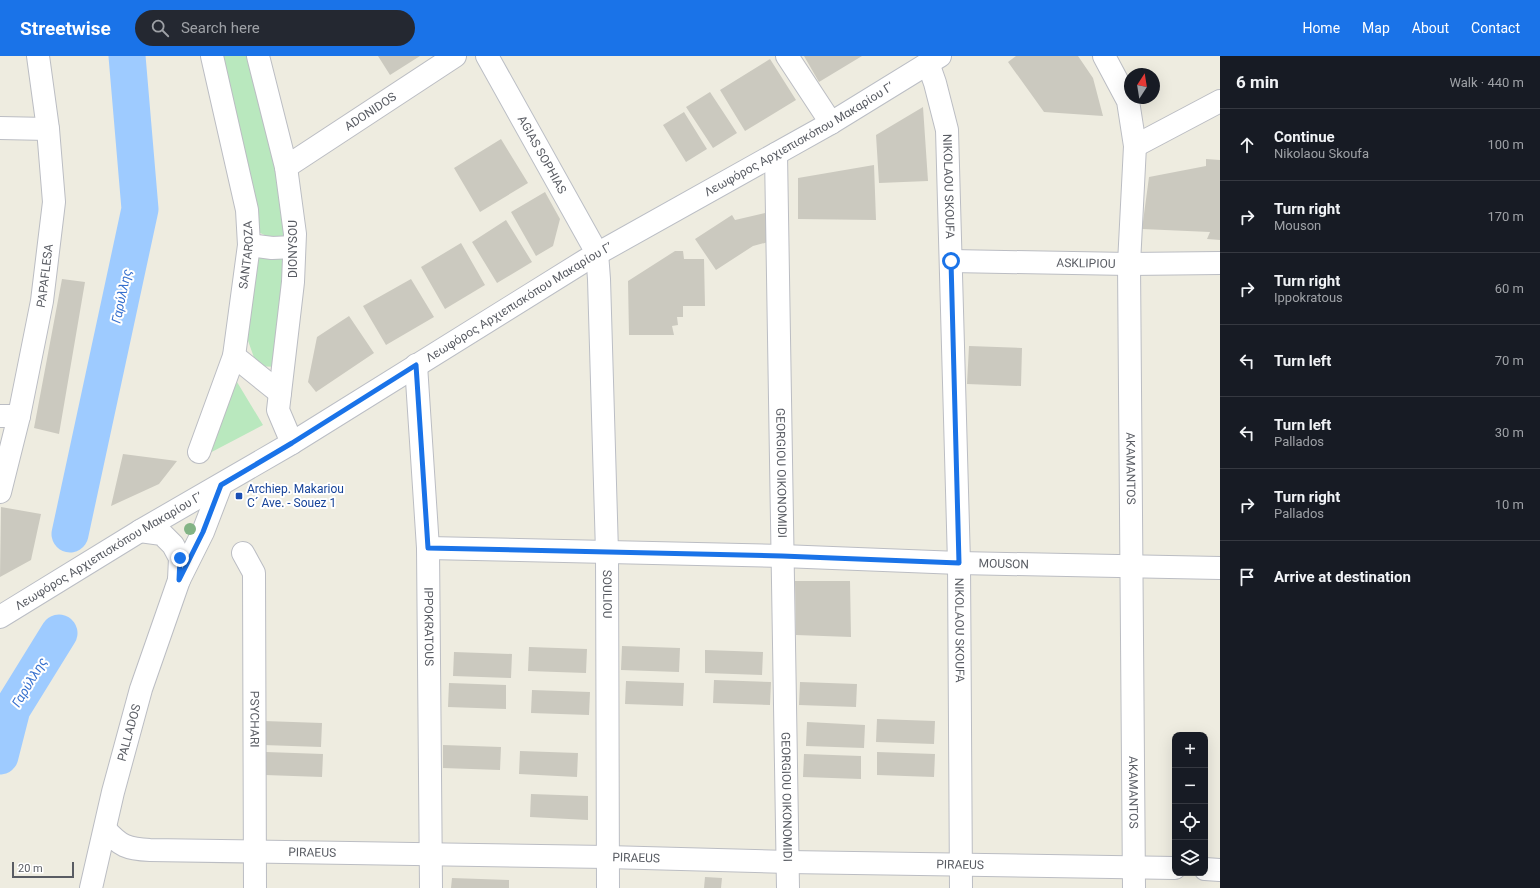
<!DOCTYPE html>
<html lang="en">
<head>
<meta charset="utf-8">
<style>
  :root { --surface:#171b24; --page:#242831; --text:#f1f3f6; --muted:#9ea1a6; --line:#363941; --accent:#1a73e8 }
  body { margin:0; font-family:Roboto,sans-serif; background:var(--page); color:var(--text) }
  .controls { position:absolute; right:12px; bottom:12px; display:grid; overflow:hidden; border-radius:8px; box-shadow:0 4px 16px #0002 }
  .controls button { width:36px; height:36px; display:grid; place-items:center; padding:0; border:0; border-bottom:1px solid var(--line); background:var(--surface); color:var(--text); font:20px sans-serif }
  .compass { position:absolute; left:1124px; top:12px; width:36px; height:36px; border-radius:50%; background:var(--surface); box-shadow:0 4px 16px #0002; rotate:12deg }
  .scale { position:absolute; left:12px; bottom:10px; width:62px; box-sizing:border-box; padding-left:4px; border:2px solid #595c63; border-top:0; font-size:11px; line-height:14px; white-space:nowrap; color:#595c63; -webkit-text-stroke:3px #fff; paint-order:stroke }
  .stop { position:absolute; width:12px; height:12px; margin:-9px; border:3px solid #1a73e8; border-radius:50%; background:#fff }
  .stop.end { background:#1a73e8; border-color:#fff; box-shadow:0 1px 4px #0008 }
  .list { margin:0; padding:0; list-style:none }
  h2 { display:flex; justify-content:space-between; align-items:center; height:52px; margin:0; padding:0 16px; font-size:17px }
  h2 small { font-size:13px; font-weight:400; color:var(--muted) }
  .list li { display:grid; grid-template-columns:26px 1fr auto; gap:12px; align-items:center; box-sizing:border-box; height:72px; padding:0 16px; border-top:1px solid var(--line) }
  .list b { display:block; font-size:15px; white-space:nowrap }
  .list p { margin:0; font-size:13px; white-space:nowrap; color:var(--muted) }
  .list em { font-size:13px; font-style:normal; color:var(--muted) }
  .icon { flex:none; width:22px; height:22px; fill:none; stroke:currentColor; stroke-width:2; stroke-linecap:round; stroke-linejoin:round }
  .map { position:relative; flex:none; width:1220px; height:832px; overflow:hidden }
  header { display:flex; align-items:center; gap:24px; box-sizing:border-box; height:56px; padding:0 20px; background:var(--accent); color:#fff }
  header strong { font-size:19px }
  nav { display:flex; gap:22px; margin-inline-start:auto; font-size:14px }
  .search { width:280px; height:36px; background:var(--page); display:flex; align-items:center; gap:10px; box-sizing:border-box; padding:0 14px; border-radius:22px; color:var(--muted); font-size:15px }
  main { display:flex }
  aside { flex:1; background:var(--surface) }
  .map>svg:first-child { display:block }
  .green { fill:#b9e8be }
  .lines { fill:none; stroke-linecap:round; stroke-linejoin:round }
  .river { stroke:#9ecbff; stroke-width:37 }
  .building { fill:#cbc9bf }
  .street-casing { stroke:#bbbdc3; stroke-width:24 }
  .secondary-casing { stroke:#bbbec5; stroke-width:24 }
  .street { stroke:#fff; stroke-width:22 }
  .secondary { stroke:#fff; stroke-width:22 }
  .tree { fill:#83b485 }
  .route { stroke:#1a73e8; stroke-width:5 }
  .transit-dot { fill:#1a4fb4; stroke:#fff; stroke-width:1.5 }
  .labels { text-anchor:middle; stroke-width:4; stroke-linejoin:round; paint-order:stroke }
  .street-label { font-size:12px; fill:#595c63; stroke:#fff }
  .transit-label { font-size:12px; fill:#164399; stroke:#fff; text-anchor:start }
  .water-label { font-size:13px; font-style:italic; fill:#3670ce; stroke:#fff }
</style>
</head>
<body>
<header>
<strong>Streetwise</strong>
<div class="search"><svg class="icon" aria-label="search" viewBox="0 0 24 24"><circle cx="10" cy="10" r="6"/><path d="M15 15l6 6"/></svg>Search here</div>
<nav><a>Home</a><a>Map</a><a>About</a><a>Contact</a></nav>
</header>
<main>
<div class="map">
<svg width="1220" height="832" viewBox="0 0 1220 832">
  <rect width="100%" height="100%" fill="#eeece0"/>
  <path class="green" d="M219,0H253L289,174L283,183L271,182L258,176Z
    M270,199L282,203L287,224L277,311L257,310L246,279L258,201Z
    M237,326L263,369L204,400Z"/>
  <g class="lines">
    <path class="river" d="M70,478L140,153L127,0
      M0,700L12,653L59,577"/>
  </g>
  <path class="building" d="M378,0H420L390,19Z
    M804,0H862L819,26Z
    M1016,0H1078L1093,22L1103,60L1044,56L1008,6Z
    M770,3L796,44L745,75L720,34Z
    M710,36L737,77L713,92L686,51Z
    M923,51L928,125L879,127L876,79Z
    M684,56L707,93L686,106L663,69Z
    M501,83L528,127L480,156L454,112Z
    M1206,103L1220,104V184L1207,183L1210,176L1142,173L1149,121L1206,110Z
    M874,109L876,164L798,163V122Z
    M545,136L560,163L553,190L536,200L511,156Z
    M769,156L772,185L753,190L716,214L695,183L732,159L735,164Z
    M506,164L532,206L497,227L472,186Z
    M461,187L485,229L445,253L421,211Z
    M675,195H683L684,203H704L705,250H683V261H677L678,269L672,270L674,279H629L628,225Z
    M62,223L85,226L59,378L34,372Z
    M411,223L434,261L386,289L363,250Z
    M349,260L374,297L316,336L308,326L317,281Z
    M969,290L1022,292L1021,330L967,328Z
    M123,398L177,405L159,428L111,450Z
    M1,451L41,458L31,504L0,521Z
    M795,525H850L851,581L796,579Z
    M622,590L680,592L679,616L621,614Z
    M529,591L587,593L586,617L528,615Z
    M705,594L763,596L762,619L705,617Z
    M454,596L512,598L511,622L453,620Z
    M714,624L771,626L770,649L713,647Z
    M626,625L684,627L683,650L625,648Z
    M800,626L857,628L856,651L799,649Z
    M449,627L506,629V653L448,651Z
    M532,634L590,636L589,659L531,657Z
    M877,663L935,665L934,688L876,686Z
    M264,665L322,667L321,691L263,689Z
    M807,666L865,669L864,692L806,690Z
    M443,689L501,691L500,714L443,712Z
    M520,695L578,697L577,721L519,718Z
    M266,696L323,698L322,721L265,719Z
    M877,696L935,698L934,721L877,719Z
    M804,698L861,700V723L803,721Z
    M531,738L588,740V764L530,761Z
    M705,821L722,822L721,832H704Z
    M452,822L509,824V832H451Z"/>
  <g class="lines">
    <g class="street-casing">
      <g id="street">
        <path d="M258,0L286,111L295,178L293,226L278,354L292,387"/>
        <path d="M787,0L831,67"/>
        <path id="s1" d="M1104,0L1128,45L1135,90L1129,208L1134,832"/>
        <path id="s2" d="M928,7L935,27L947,74L959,507L961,832"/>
        <path d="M0,72L48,73"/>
        <path d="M1135,90L1220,45"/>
        <path id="s3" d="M776,98L788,832"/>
        <path id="s4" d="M286,111L455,0"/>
        <path d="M249,189L272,192L294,191"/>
        <path id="s5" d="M951,205L1129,208L1220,207"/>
        <path d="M234,300L280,337"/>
        <path id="s6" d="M416,309L428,492L431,832"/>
        <path d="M0,360H19"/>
        <path id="s7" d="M199,396L234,300L249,189L247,154L212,0"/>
        <path id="s8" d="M0,436L19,360L42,245L54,146L48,73L38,0"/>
        <path d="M140,475L162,478L173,489L180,502L179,524"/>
        <path id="s9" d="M428,492L782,500L959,507L1220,512"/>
        <path id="s10" d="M243,497L254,517L255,832"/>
        <path id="s11" d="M105,773C120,790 127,793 150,794L607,801L788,806L1175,812"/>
        <path d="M1205,813L1220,814"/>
        <path id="s12" d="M91,832L113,736L141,633L179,524L203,476L221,429"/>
      </g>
    </g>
    <g class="secondary-casing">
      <g id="secondary">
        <path id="s13" d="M487,0L597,197L599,223L607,496L608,832"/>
        <path id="s14" d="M0,561L140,475L292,387L586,204L831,67L940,0"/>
      </g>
    </g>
    <use href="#street" class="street"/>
    <use href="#secondary" class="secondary"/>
  </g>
  <circle class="tree" cx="190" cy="473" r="6"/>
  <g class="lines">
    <path class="route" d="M180,502L179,524L203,476L221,429L292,387L416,309L428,492L782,500L959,507L951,205"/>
  </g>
  <rect class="transit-dot" x="235" y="436" width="8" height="8" rx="2"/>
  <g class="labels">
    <g class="street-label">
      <text dy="4" stroke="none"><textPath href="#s4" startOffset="101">ADONIDOS</textPath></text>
      <text dy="4" stroke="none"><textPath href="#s14" startOffset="931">Λεωφόρος Αρχιεπισκόπου Μακαρίου Γ’</textPath></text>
      <text dy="4" stroke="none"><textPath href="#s13" startOffset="113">AGIAS SOPHIAS</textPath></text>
      <text dy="4" stroke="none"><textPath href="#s2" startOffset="126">NIKOLAOU SKOUFA</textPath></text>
      <text transform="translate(293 193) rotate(-90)" y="4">DIONYSOU</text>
      <text dy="4" stroke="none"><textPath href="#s7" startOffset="204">SANTAROZA</textPath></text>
      <text dy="4" stroke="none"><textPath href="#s5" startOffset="135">ASKLIPIOU</textPath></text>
      <text dy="4" stroke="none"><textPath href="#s8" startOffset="221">PAPAFLESA</textPath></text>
      <text dy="4" stroke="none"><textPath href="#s14" startOffset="607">Λεωφόρος Αρχιεπισκόπου Μακαρίου Γ’</textPath></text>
      <text dy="4" stroke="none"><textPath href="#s1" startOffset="419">AKAMANTOS</textPath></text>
      <text dy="4" stroke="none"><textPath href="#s3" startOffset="319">GEORGIOU OIKONOMIDI</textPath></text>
      <text dy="4" stroke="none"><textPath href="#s14" startOffset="127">Λεωφόρος Αρχιεπισκόπου Μακαρίου Γ’</textPath></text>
      <text dy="4" stroke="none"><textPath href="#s9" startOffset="576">MOUSON</textPath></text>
      <text dy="4" stroke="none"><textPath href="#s13" startOffset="567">SOULIOU</textPath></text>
      <text dy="4" stroke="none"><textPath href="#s6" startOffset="262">IPPOKRATOUS</textPath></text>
      <text dy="4" stroke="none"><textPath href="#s2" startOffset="570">NIKOLAOU SKOUFA</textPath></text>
      <text dy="4" stroke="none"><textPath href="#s10" startOffset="169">PSYCHARI</textPath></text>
      <text dy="4" stroke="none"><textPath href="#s12" startOffset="160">PALLADOS</textPath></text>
      <text dy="4" stroke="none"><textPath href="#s1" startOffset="743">AKAMANTOS</textPath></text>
      <text dy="4" stroke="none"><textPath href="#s3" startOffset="643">GEORGIOU OIKONOMIDI</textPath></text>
      <text dy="4" stroke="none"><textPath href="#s11" startOffset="214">PIRAEUS</textPath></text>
      <text dy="4" stroke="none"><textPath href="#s11" startOffset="538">PIRAEUS</textPath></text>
      <text dy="4" stroke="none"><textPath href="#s11" startOffset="862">PIRAEUS</textPath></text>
    </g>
    <g class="transit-label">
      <text x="247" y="437">Archiep. Makariou<tspan x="247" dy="14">C´ Ave. - Souez 1</tspan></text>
    </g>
    <g class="water-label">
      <text transform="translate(121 240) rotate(-78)" y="5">Γαρύλλης</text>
      <text transform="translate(29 626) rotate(-59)" y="5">Γαρύλλης</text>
    </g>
  </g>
</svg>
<div class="controls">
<button>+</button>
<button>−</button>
<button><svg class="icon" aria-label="locate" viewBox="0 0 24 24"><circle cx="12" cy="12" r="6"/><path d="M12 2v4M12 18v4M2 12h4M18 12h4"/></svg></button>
<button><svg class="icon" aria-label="layers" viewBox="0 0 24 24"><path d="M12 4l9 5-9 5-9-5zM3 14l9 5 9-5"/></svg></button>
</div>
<svg class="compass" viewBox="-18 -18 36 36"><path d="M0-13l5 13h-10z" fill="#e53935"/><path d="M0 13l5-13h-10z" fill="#9ea1a6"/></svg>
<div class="scale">20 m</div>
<div class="stop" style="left:951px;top:205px"></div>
<div class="stop end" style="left:180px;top:502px"></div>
</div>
<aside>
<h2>6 min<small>Walk · 440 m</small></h2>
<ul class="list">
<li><svg class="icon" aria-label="ahead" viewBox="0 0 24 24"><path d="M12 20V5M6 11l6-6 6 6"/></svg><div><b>Continue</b><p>Nikolaou Skoufa</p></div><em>100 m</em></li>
<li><svg class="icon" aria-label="right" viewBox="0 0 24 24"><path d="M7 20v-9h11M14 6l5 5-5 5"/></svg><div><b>Turn right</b><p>Mouson</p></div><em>170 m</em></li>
<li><svg class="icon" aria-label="right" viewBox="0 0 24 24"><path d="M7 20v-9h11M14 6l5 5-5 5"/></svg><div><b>Turn right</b><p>Ippokratous</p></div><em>60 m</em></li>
<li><svg class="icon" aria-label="left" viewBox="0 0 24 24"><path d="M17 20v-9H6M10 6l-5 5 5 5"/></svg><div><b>Turn left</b></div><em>70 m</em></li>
<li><svg class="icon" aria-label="left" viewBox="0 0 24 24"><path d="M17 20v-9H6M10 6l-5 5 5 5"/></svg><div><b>Turn left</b><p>Pallados</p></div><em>30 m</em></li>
<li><svg class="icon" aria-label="right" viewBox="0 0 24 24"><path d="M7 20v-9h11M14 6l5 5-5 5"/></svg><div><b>Turn right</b><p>Pallados</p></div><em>10 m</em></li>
<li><svg class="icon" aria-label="arrive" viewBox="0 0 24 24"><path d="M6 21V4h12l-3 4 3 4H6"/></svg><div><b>Arrive at destination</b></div></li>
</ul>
</aside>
</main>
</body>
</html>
